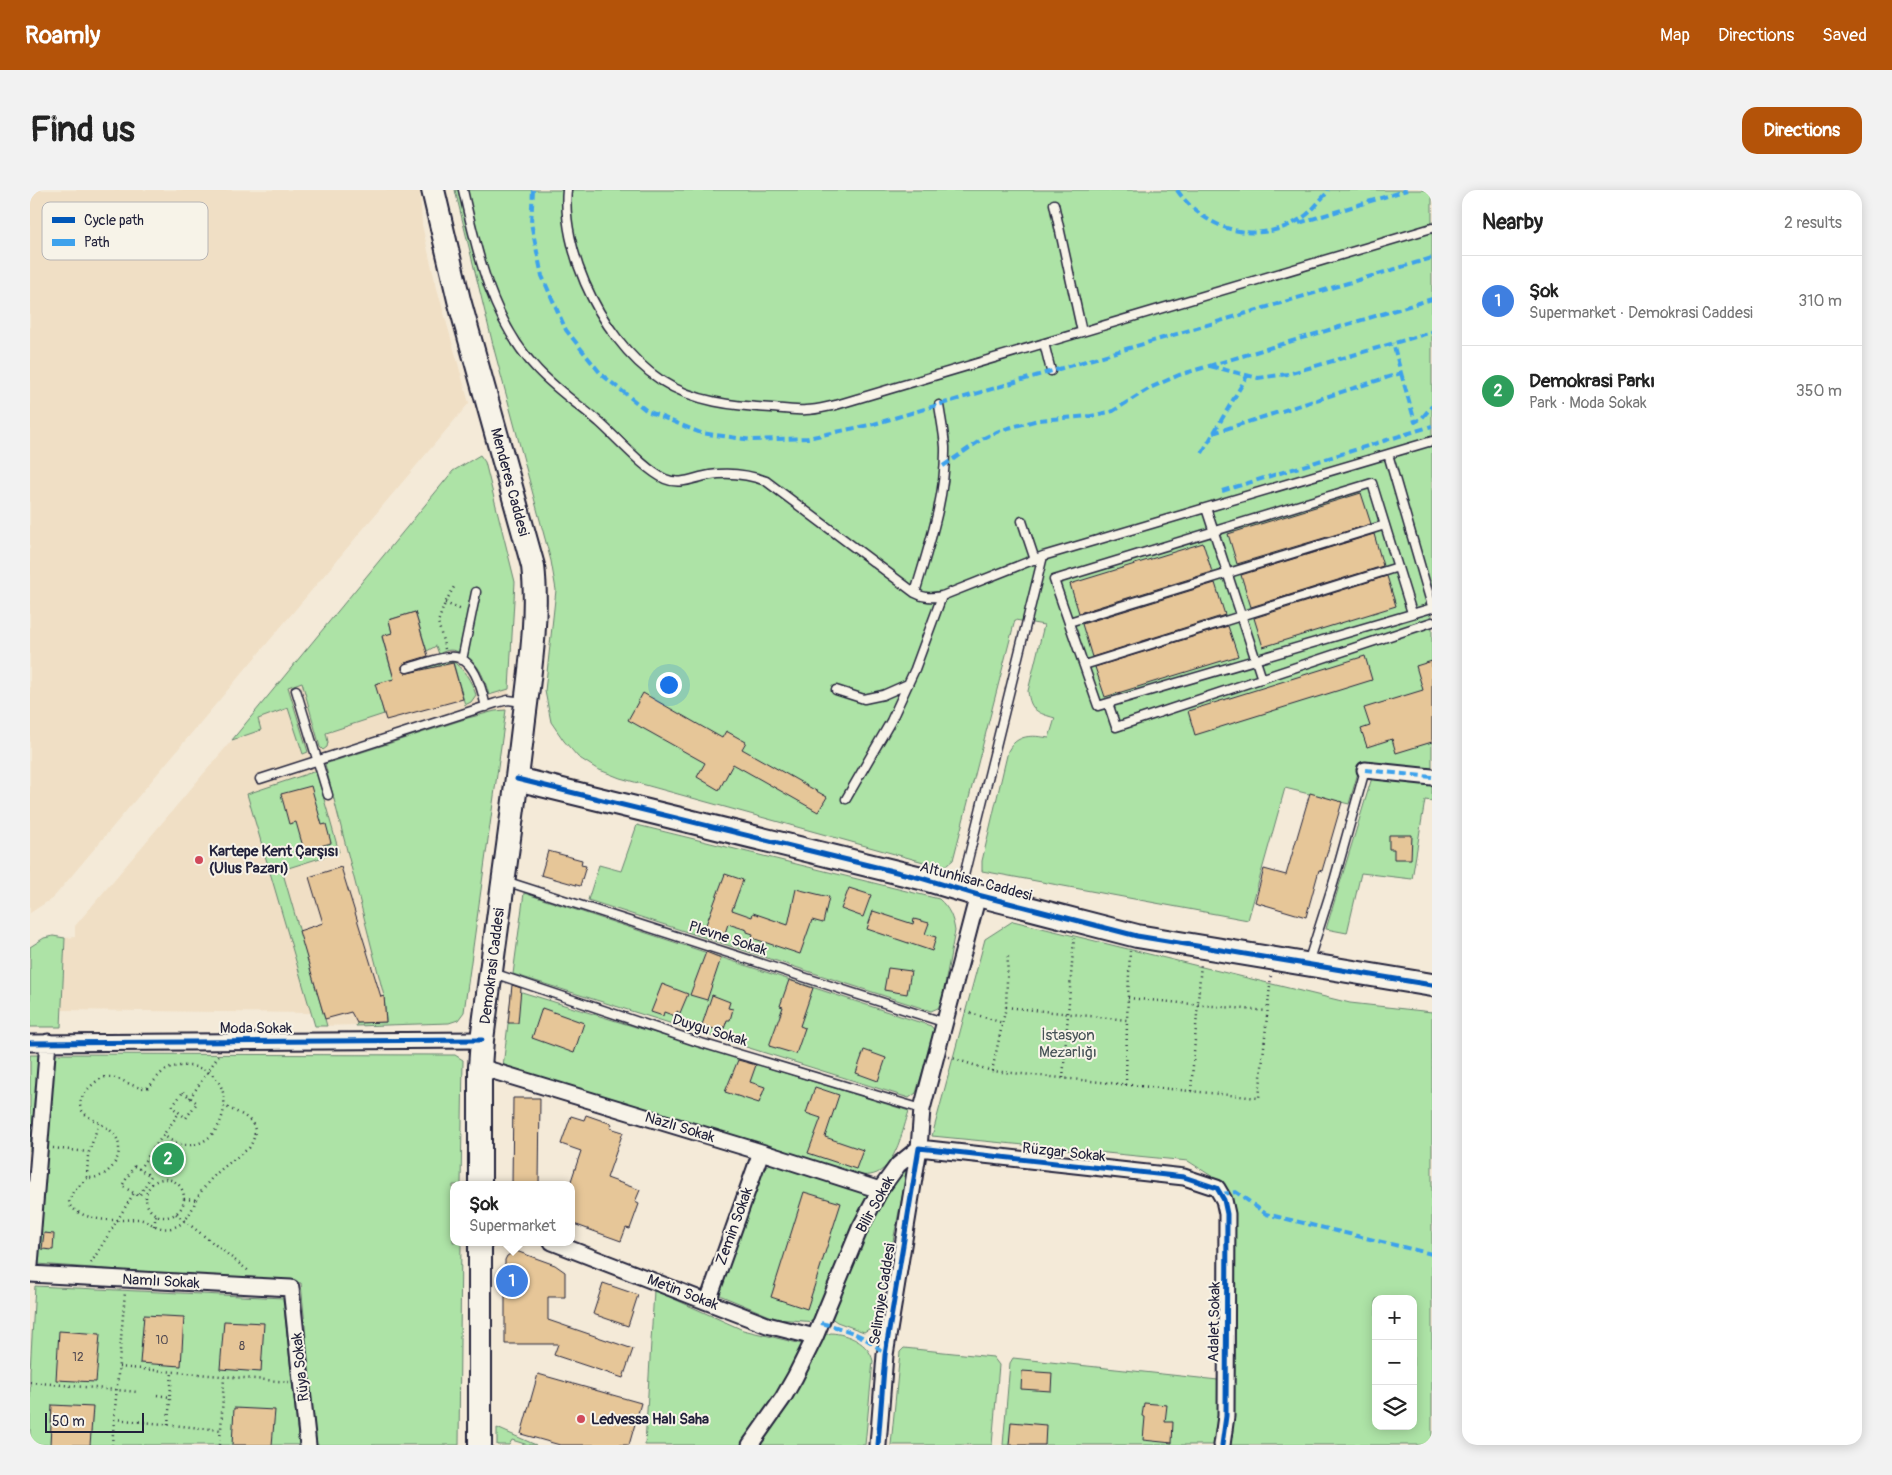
<!DOCTYPE html>
<html lang="en">
<head>
<meta charset="utf-8">
<style>
  :root { --surface:#fff; --page:#f2f2f2; --text:#222; --muted:#767676; --line:#e0e0e0; --accent:#b45309 }
  body { margin:0; font-family:Pangolin,sans-serif; background:var(--page); color:var(--text) }
  .controls { position:absolute; right:15px; bottom:15px; display:grid; overflow:hidden; border-radius:10px; box-shadow:0 2px 12px #0003 }
  .controls button { width:45px; height:45px; display:grid; place-items:center; padding:0; border:0; border-bottom:1px solid var(--line); background:var(--surface); color:var(--text); font:25px sans-serif }
  .scale { position:absolute; left:15px; bottom:12px; width:99px; box-sizing:border-box; padding-left:5px; border:2px solid #22223b; border-top:0; font-size:14px; line-height:18px; white-space:nowrap; color:#22223b; -webkit-text-stroke:4px #f7f3e8; paint-order:stroke }
  .you { position:absolute; left:638px; top:494px; width:18px; height:18px; margin:-12px; border:4px solid #fff; border-radius:50%; background:#1a73e8; box-shadow:0 0 0 8px #1a73e833 }
  .badge { display:grid; place-items:center; width:32px; height:32px; border-radius:50%; background:var(--accent); color:#fff; font-size:16px; font-weight:700 }
  .pin { position:absolute; translate:-50% -50%; border:2px solid #fff; box-shadow:0 1px 5px #0006 }
  .popup { position:absolute; left:420px; top:991px; width:125px; height:65px; box-sizing:border-box; display:grid; place-content:center; border-radius:10px; background:var(--surface); filter:drop-shadow(0 1px 4px #0005); font-size:16px; white-space:nowrap; color:var(--muted) }
  .popup b { font-size:19px; color:var(--text) }
  .popup::after { content:''; position:absolute; left:50%; top:100%; margin-left:-10px; border:10px solid transparent; border-top-color:var(--surface) }
  .list { margin:0; padding:0; list-style:none }
  h2 { display:flex; justify-content:space-between; align-items:center; height:65px; margin:0; padding:0 20px; font-size:21px }
  h2 small { font-size:16px; font-weight:400; color:var(--muted) }
  .list li { display:grid; grid-template-columns:32px 1fr auto; gap:15px; align-items:center; box-sizing:border-box; height:90px; padding:0 20px; border-top:1px solid var(--line) }
  .list b { display:block; font-size:19px; white-space:nowrap }
  .list p { margin:0; font-size:16px; white-space:nowrap; color:var(--muted) }
  .list em { font-size:16px; font-style:normal; color:var(--muted) }
  .icon { flex:none; width:28px; height:28px; fill:none; stroke:currentColor; stroke-width:2; stroke-linecap:round; stroke-linejoin:round }
  .map { position:relative; flex:none; width:1402px; height:1255px; overflow:hidden; border-radius:15px }
  header { display:flex; align-items:center; gap:30px; box-sizing:border-box; height:70px; padding:0 25px; background:var(--accent); color:#fff }
  header strong { font-size:24px }
  nav { display:flex; gap:28px; margin-inline-start:auto; font-size:18px }
  .intro { display:flex; align-items:center; justify-content:space-between; box-sizing:border-box; height:120px; padding:0 30px }
  h1 { margin:0; font-size:35px }
  .button { padding:12px 22px; border-radius:15px; background:var(--accent); color:#fff; font-size:18px; font-weight:700 }
  main { display:flex; gap:30px; padding:0 30px }
  aside { flex:1; background:var(--surface); border-radius:15px; box-shadow:0 2px 12px #0003 }
  .map>svg:first-child { display:block }
  .built { fill:#f0dfc5 }
  .green { fill:#ade3a6; stroke:#688270; fill-rule:evenodd }
  .building { fill:#e6c698; stroke:#22223b }
  .lines { fill:none; stroke-linecap:round; stroke-linejoin:round }
  .lane-casing { stroke:#22223b; stroke-width:11 }
  .street-casing { stroke:#22223b; stroke-width:19 }
  .secondary-casing { stroke:#22223b; stroke-width:26 }
  .path { stroke:#22223b; stroke-width:2.5; stroke-dasharray:1 4; stroke-linecap:butt }
  .lane { stroke:#f7f3e8; stroke-width:8 }
  .street { stroke:#f7f3e8; stroke-width:15 }
  .secondary { stroke:#f7f3e8; stroke-width:22 }
  .quiet { stroke:#3ea2ec; stroke-width:4; stroke-dasharray:8 4; stroke-linecap:butt }
  .cycleway-casing { stroke:#f7f3e8; stroke-width:8 }
  .cycleway { stroke:#0057b8; stroke-width:5 }
  .poi-dot { fill:#d1495b; stroke:#f7f3e8; stroke-width:2 }
  .labels { text-anchor:middle; stroke-width:4; stroke-linejoin:round; paint-order:stroke }
  .number-label { font-size:12px; fill:#534b52 }
  .street-label { font-size:15px; fill:#22223b; stroke:#f7f3e8 }
  .poi-label { font-size:15px; font-weight:bold; fill:#22223b; stroke:#f7f3e8; text-anchor:start }
  .park-label { font-size:15px; fill:#455256; stroke:#f7f3e8 }
  .key { fill:#f7f3e8; stroke:#b7b4b4; stroke-width:1 }
  .key-label { font-size:14px; fill:#22223b }
</style>
</head>
<body>
<header>
<strong>Roamly</strong>
<nav><a>Map</a><a>Directions</a><a>Saved</a></nav>
</header>
<div class="intro"><h1>Find us</h1><a class="button">Directions</a></div>
<main>
<div class="map">
<svg width="1402" height="1255" viewBox="0 0 1402 1255">
  <rect width="100%" height="100%" fill="#f4ead8"/>
  <filter id="ink" filterUnits="userSpaceOnUse"><feTurbulence type="fractalNoise" baseFrequency=".02" numOctaves="2"/><feDisplacementMap in="SourceGraphic" scale="10" xChannelSelector="R" yChannelSelector="G"/><feConvolveMatrix kernelMatrix="1 2 1 2 8 2 1 2 1" color-interpolation-filters="sRGB"/></filter>
  <g filter="url(#ink)">
    <path class="built" d="M0,0H390L392,35L405,91L439,213L23,708L0,723Z
      M450,265L455,272L485,392L479,499L434,822L428,830L419,833L285,836L281,823L32,820L35,748L45,747V736L202,550L423,281Z"/>
    <path class="green" d="M425,0H1402V611L1395,610L1382,689L1331,683L1317,743L1296,739L1344,581L1329,579L1319,614L1255,598L1218,730L952,681V671L978,561C987,544 1002,545 1019,548L1025,528C1008,523 1000,521 998,501L1014,435L985,430L923,670L917,675L908,676L590,588L567,579L548,567L534,551L521,532L515,501L526,400L521,371L465,163Z
      M450,265L455,272L485,392L479,499L459,505C454,487 449,472 431,463C422,459 418,459 409,464L406,456L397,461L385,422L359,430L362,443L352,447L363,486L421,470C434,479 441,490 446,505L441,512L435,515L423,472L346,494L354,524L296,543L298,552L297,557L293,560L290,557L272,492L258,497L278,562L273,564L258,518L228,529L231,540L202,550L423,281Z
      M476,520L434,822L428,830L419,833L326,836L327,833L356,832L354,806L295,574L438,528L465,521Z
      M286,581L309,662L252,680L297,836H285L217,604Z
      M607,635L909,709C919,718 923,727 925,741L912,810L908,818L901,821L558,710L569,675L591,681Z
      M494,703L901,836L905,841L886,903L879,908L483,784Z
      M983,731L1320,813L1402,822V1255H1196L1195,998L1183,987L1158,971L902,946L955,749ZM1346,1109H1383V1236H1346Z
      M23,746L35,748L31,837H0V757L14,748Z
      M482,799L879,921C873,939 866,974 847,983C838,987 828,985 819,984L473,877Z
      M25,864L425,865L433,870L431,995H423V1052H431L429,1255H286L271,1093L7,1074Z
      M0,865H9L0,961Z
      M741,973L842,1004L824,1032L786,1132L747,1129L687,1104L727,992L736,976Z
      M879,973L847,1129L844,1136L834,1142L807,1132L800,1127L845,1022L859,998Z
      M5,1096L253,1108L269,1255H0V1181Z
      M624,1100L713,1140L772,1154C757,1191 735,1222 713,1255H615Z
      M801,1143C818,1144 839,1153 843,1171L835,1255H727L791,1146Z
      M874,1158L963,1167L969,1175L962,1255H861L870,1162Z
      M983,1168L1188,1190L1190,1195L1188,1255H973L980,1173Z
      M467,1238L506,1255H498L482,1250L479,1255H467Z"/>
    <path class="building" d="M1331,303L1341,334L1207,374L1198,344Z
      M1344,344L1353,376L1221,417L1211,385Z
      M1173,353L1182,382L1049,423L1040,394Z
      M1357,386L1366,416L1233,457L1224,428Z
      M1185,393L1195,425L1062,467L1052,434Z
      M385,422L398,466L375,473L372,476V480L375,483H378L423,473L433,509L356,530L345,494L364,489L352,446L362,443L359,430Z
      M1198,436L1208,466L1075,507L1065,477Z
      M1335,466L1342,490L1165,545L1158,521Z
      M1402,471V552L1366,563L1362,549L1337,557L1331,539L1340,536L1334,518L1393,500L1386,476Z
      M613,503L692,548L696,541L716,552L712,559L797,607L788,622L703,574L689,600L667,587L675,573L598,530Z
      M281,596L292,635L296,634L301,653L287,657L289,660L275,664L266,632L259,634L251,604Z
      M1280,603L1312,612L1292,681L1289,680L1276,727L1225,712L1234,679L1256,685Z
      M1359,645H1382L1381,669H1364V659H1359Z
      M518,661L552,670L551,675L556,676L550,696L511,685Z
      M311,677L351,807L354,806L356,832L327,833L321,822L295,829L269,741L293,733L279,687Z
      M695,684L713,690L702,720L722,727L723,723L758,735L766,699L799,707L793,733L782,730L770,764L722,748L723,744L717,742V740L698,734L695,743L688,740L686,744L674,740Z
      M819,698L841,705L833,727L811,719Z
      M843,721L883,734L884,729L899,733L895,744L906,747L902,761L837,739Z
      M676,762L691,768L677,810L660,805Z
      M858,778L881,781L877,804L854,800Z
      M759,790L783,798L770,836L775,838L766,864L739,856L753,817L750,816Z
      M632,794L658,804L650,823L647,821L645,826L634,822L633,826L621,822Z
      M482,795L491,798L488,833H478Z
      M682,805L700,812L698,818L703,819L700,830H697L693,842L672,835Z
      M512,818L554,833L544,863L502,848Z
      M834,860L856,868L848,891L826,883Z
      M708,870L726,875L720,892L735,897L729,913L695,902Z
      M785,897L809,905L795,947L833,960L826,979L778,963L791,928L776,923Z
      M483,908H510L509,995H482Z
      M556,925L582,934L580,938L593,942L577,988L610,1000L605,1012L609,1014L600,1039L596,1038L591,1051L541,1033V991L551,961L531,954L541,926L554,930Z
      M774,1002L811,1013L777,1119L741,1107Z
      M14,1043L24,1044L23,1060L12,1059Z
      M486,1061L525,1075L535,1082V1107H518V1130L603,1159L593,1188L524,1165L528,1154H475V1070L477,1066Z
      M573,1093L608,1105L598,1136L563,1124Z
      M114,1125L154,1127L151,1176L110,1173Z
      M194,1131L234,1133L231,1182L190,1179Z
      M29,1141L70,1144L66,1192L26,1190Z
      M992,1181L1022,1183L1021,1201L991,1199Z
      M508,1184L611,1213L599,1255H530L491,1244Z
      M1114,1213L1137,1215L1135,1232H1143L1142,1253L1113,1250L1115,1227L1112,1226Z
      M22,1215L63,1217L60,1255H20Z
      M204,1218L245,1220L242,1255H202Z
      M981,1232L1016,1235L1015,1255H979Z"/>
    <g class="lines">
      <g class="lane-casing">
        <path id="lane" d="M433,0C447,63 462,132 508,180C527,200 549,215 569,232C587,248 615,280 635,289C651,296 665,287 680,285C700,282 717,284 736,291L885,403C894,408 901,408 912,406L1013,366
          M537,0C534,30 543,65 555,93C571,130 597,168 632,191C664,212 704,216 742,218C753,219 765,221 776,220C786,220 796,217 806,215L1402,38
          M1024,14L1052,142
          M1014,153L1021,181
          M1358,264L1402,416
          M1176,318L1232,489
          M992,331L1005,370
          M885,403C899,355 916,307 915,257C914,243 911,229 909,215
          M1402,418L1078,513L1086,537L1402,432
          M1039,432L1355,335
          M432,470L446,402
          M1054,475L1368,377
          M377,478C391,475 406,468 419,467C444,464 452,500 456,517
          M266,500L298,605
          M806,500L834,509L853,505L878,494
          M1078,513L1068,516L1024,390L1342,293L1382,423
          M230,589L466,513L478,510L493,512
          M816,609L861,531L885,479L912,406
          M475,691L916,833
          M931,698L1013,366L1402,251
          M1278,773L1304,691L1335,580
          M463,783L668,852L892,919"/>
      </g>
      <g class="street-casing">
        <path id="street" d="M1335,580L1402,587
          M0,853L452,850
          M450,877L731,962L850,1000
          M522,1052L737,1135L785,1147
          M0,1075L18,852
          M0,1084L261,1098L278,1255
          M678,1111L731,962
          M720,1255L753,1208L765,1187L785,1147L830,1038L850,1000L868,975L889,958L892,919L948,705
          M848,1255L855,1165L889,958L1154,987L1187,998L1194,1010L1197,1024L1196,1226L1192,1255"/>
      </g>
      <g class="secondary-casing">
        <path id="secondary" d="M403,0L429,110L503,376C509,427 499,487 493,538C481,642 465,746 452,850L450,877V995
          M487,589L891,688L948,705L1107,746L1402,795
          M450,1052V1255"/>
      </g>
      <path class="path" d="M415,413L432,420
        M415,459L408,432L415,413L424,397
        M1098,808L1237,821
        M976,817L1097,830L1100,761
        M931,820L973,833
        M919,867L962,881L1229,908L1241,785
        M962,881L976,817L978,765
        M1033,888L1044,748
        M1096,895L1097,830
        M1161,901L1171,773
        M153,902L167,913L156,928L142,917Z
        M160,908L189,865
        M69,933L58,965L57,988C67,988 74,986 81,978C86,973 89,965 89,958C89,927 29,932 58,899C63,894 70,887 77,887C91,886 102,899 117,898C124,893 128,884 136,880C145,875 156,875 166,877C215,888 194,965 150,954C144,953 138,948 133,945
        M23,958L58,962
        M104,976L121,986L109,1006L92,996Z
        M109,979L149,923
        M57,988L43,1002L39,1011L40,1016C57,1032 83,1031 105,1029C118,1028 125,1041 141,1038C160,1034 162,1015 171,1002C184,982 201,972 219,958C235,932 215,926 194,916
        M116 1008a19 19 0 1 1 38 0a19 19 0 1 1-38 0Z
        M154,1009L167,1010
        M146,1024L220,1082
        M124,1036L126,1025
        M61,1073L104,1003
        M89,1177L259,1192
        M0,1192L108,1202
        M127,1205L140,1207
        M84,1229L191,1240L194,1187
        M138,1235L142,1182
        M82,1255L95,1102
        M189,1255L191,1240"/>
      <use href="#lane" class="lane"/>
      <use href="#street" class="street"/>
      <use href="#secondary" class="secondary"/>
      <path class="quiet" d="M503,0L501,33L512,86L536,140L571,184L617,221L671,243L722,250L778,248L844,234L1402,68
        M1147,0C1176,42 1231,57 1275,26C1283,20 1289,11 1296,4L1298,0
        M1269,33L1377,0
        M1180,176L1228,188L1258,184L1402,142
        M1371,183L1385,232L1392,228L1402,216
        M1183,243L1371,183L1363,153
        M1172,263L1217,186
        M913,276L954,248L971,240L1008,230L1061,226L1083,221L1120,198L1149,185L1402,109
        M1192,301L1402,236
        M1335,580L1402,587
        M1191,1004L1206,1002L1236,1024L1402,1064
        M791,1133C815,1139 839,1146 855,1165"/>
      <g class="cycleway-casing">
        <path id="cycleway" d="M487,589L891,688L948,705L1107,746L1402,795
          M0,853L452,850
          M848,1255L855,1165L889,958L1154,987L1187,998L1194,1010L1197,1024L1196,1226L1192,1255"/>
      </g>
      <use href="#cycleway" class="cycleway"/>
    </g>
  </g>
  <g class="poi-dot">
    <circle cx="169" cy="670" r="5"/>
    <circle cx="551" cy="1229" r="5"/>
  </g>
  <g class="labels">
    <g class="number-label">
      <text x="132" y="1154">10</text>
      <text x="212" y="1160">8</text>
      <text x="48" y="1171">12</text>
    </g>
    <g class="street-label">
      <text transform="translate(480 292) rotate(75)" y="5">Menderes Caddesi</text>
      <text transform="translate(946 691) rotate(15)" y="5">Altunhisar Caddesi</text>
      <text transform="translate(698 748) rotate(18)" y="5">Plevne Sokak</text>
      <text transform="translate(462 776) rotate(-83)" y="5">Demokrasi Caddesi</text>
      <text x="226" y="843">Moda Sokak</text>
      <text transform="translate(680 840) rotate(17)" y="5">Duygu Sokak</text>
      <text transform="translate(650 937) rotate(17)" y="5">Nazlı Sokak</text>
      <text transform="translate(1034 962) rotate(6)" y="5">Rüzgar Sokak</text>
      <text transform="translate(845 1014) rotate(-61)" y="5">Bilir Sokak</text>
      <text transform="translate(704 1036) rotate(-70)" y="5">Zemin Sokak</text>
      <text transform="translate(131 1091) rotate(3)" y="5">Namlı Sokak</text>
      <text transform="translate(653 1102) rotate(21)" y="5">Metin Sokak</text>
      <text transform="translate(852 1104) rotate(-81)" y="5">Selimiye Caddesi</text>
      <text transform="translate(1184 1132) rotate(-89)" y="5">Adalet Sokak</text>
      <text transform="translate(270 1177) rotate(-96)" y="5">Rüya Sokak</text>
    </g>
    <g class="poi-label">
      <text x="179" y="666">Kartepe Kent Çarşısı<tspan x="179" dy="17">(Ulus Pazarı)</tspan></text>
      <text x="561" y="1234">Ledvessa Halı Saha</text>
    </g>
    <g class="park-label">
      <text x="1038" y="850">İstasyon<tspan x="1038" dy="17">Mezarlığı</tspan></text>
    </g>
  </g>
  <rect x="12" y="12" width="166" height="58" rx="8" class="key"/>
  <rect x="22" y="27" width="23" height="6" fill="#0057b8"/>
  <rect x="22" y="49" width="23" height="7" fill="#3ea2ec"/>
  <g class="key-label">
    <text x="54" y="35">Cycle path</text>
    <text x="54" y="57">Path</text>
  </g>
</svg>
<div class="controls">
<button>+</button>
<button>−</button>
<button><svg class="icon" aria-label="layers" viewBox="0 0 24 24"><path d="M12 4l9 5-9 5-9-5zM3 14l9 5 9-5"/></svg></button>
</div>
<div class="scale">50 m</div>
<div class="you"></div>
<div class="pin badge" style="left:482px;top:1091px;background:#3f7fe0">1</div>
<div class="popup"><b>Şok</b>Supermarket</div>
<div class="pin badge" style="left:138px;top:969px;background:#2e9e5b">2</div>
</div>
<aside>
<h2>Nearby<small>2 results</small></h2>
<ul class="list">
<li><span class="badge" style="background:#3f7fe0">1</span><div><b>Şok</b><p>Supermarket · Demokrasi Caddesi</p></div><em>310 m</em></li>
<li><span class="badge" style="background:#2e9e5b">2</span><div><b>Demokrasi Parkı</b><p>Park · Moda Sokak</p></div><em>350 m</em></li>
</ul>
</aside>
</main>
</body>
</html>
